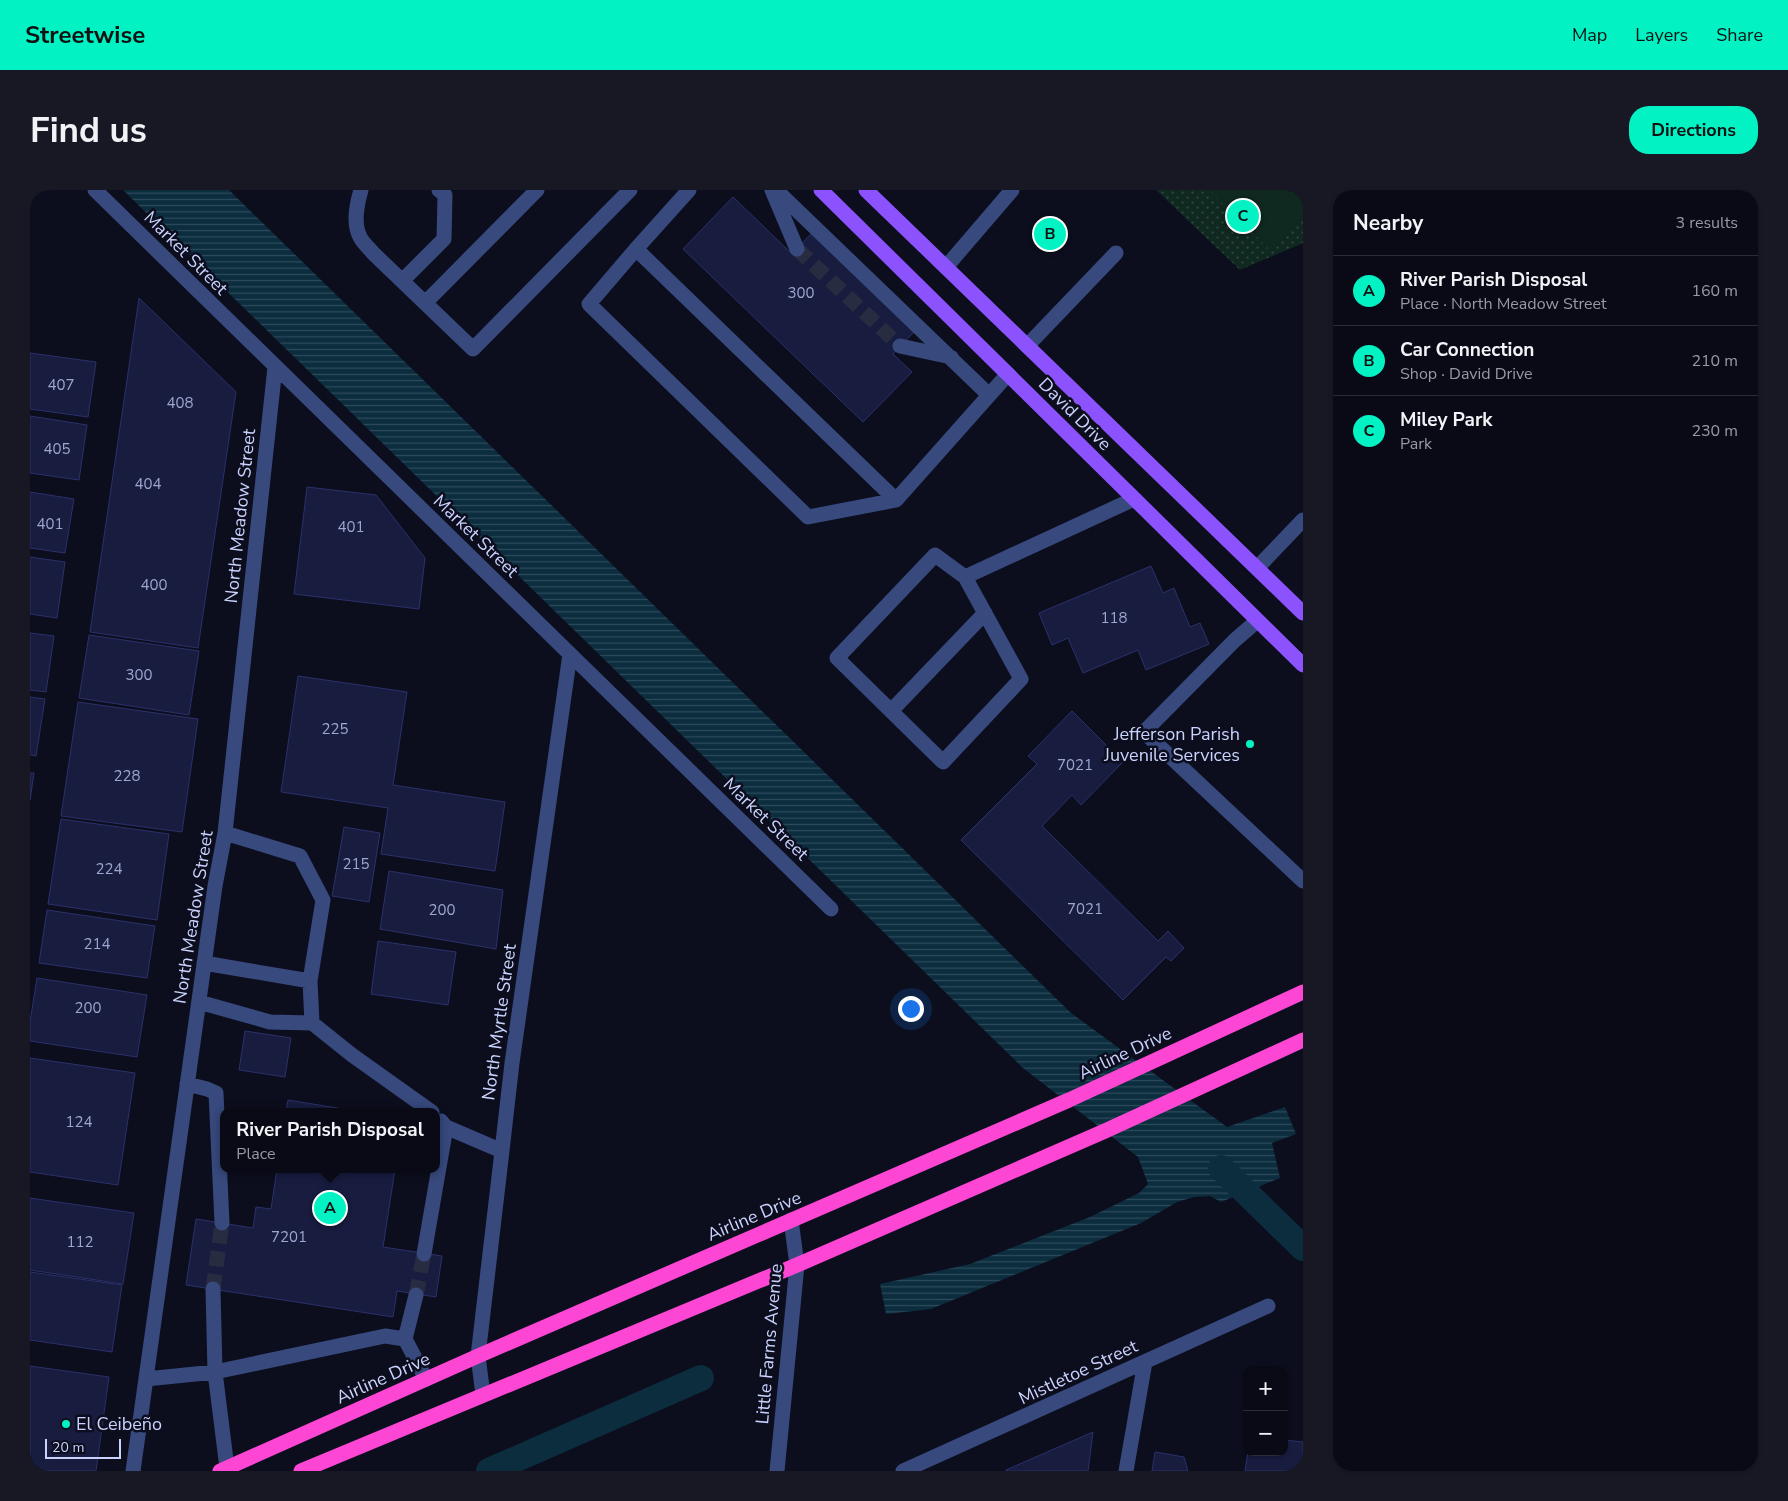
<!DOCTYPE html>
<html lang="en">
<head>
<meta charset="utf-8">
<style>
  :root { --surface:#090a16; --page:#171823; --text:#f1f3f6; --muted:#999aa1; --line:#292b35; --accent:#02f2c3 }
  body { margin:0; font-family:"Nunito Sans",sans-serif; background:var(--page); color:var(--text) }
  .controls { position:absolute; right:15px; bottom:15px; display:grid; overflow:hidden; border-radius:10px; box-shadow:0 1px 4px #0004 }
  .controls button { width:45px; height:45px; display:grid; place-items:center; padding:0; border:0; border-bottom:1px solid var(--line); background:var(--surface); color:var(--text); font:25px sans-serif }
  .scale { position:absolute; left:15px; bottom:12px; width:76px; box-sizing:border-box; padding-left:5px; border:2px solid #cad3fe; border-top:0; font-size:14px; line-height:18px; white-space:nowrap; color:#cad3fe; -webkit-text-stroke:4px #0c0e1e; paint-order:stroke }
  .you { position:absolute; left:880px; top:818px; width:18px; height:18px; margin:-12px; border:4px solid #fff; border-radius:50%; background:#1a73e8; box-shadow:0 0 0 8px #1a73e833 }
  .badge { display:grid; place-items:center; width:32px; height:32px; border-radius:50%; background:var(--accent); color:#111; font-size:16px; font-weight:700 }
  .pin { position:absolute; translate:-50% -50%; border:2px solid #fff; box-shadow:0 1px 5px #0006 }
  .popup { position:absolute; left:190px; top:918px; width:220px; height:65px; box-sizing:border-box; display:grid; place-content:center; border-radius:10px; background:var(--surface); filter:drop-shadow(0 1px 4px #0005); font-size:16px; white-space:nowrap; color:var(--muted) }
  .popup b { font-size:19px; color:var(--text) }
  .popup::after { content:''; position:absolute; left:50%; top:100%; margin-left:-10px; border:10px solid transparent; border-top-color:var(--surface) }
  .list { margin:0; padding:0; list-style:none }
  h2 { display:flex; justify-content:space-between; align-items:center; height:65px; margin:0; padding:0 20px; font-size:21px }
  h2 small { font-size:16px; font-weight:400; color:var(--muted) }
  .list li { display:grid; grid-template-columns:32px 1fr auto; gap:15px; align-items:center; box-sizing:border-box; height:70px; padding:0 20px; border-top:1px solid var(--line) }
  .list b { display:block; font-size:19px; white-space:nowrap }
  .list p { margin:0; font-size:16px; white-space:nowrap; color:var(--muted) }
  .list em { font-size:16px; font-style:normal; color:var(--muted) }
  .map { position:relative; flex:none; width:1273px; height:1281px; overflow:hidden; border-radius:20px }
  header { display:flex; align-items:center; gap:30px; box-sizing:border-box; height:70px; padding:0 25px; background:var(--accent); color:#111 }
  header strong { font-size:24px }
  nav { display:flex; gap:28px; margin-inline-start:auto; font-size:18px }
  .intro { display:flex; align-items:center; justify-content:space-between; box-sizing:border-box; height:120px; padding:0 30px }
  h1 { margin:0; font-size:35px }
  .button { padding:12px 22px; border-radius:20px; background:var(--accent); color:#111; font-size:18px; font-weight:700 }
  main { display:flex; gap:30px; padding:0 30px }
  aside { flex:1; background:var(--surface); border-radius:20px; box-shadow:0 1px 4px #0004 }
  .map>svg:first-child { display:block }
  .park { fill:url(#park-dots) }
  .pitch { fill:#0f2820 }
  .water { fill:url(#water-rules) }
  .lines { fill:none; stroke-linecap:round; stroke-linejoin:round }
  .canal { stroke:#0b2d3e; stroke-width:26 }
  .building { fill:#181c3f; stroke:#2b316b }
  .minor-tunnel { stroke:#282c40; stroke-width:15; stroke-dasharray:15 8; stroke-linecap:butt }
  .minor { stroke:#37497d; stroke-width:15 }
  .major { stroke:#8b52fd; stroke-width:15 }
  .highway { stroke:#fd46d4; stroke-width:15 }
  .poi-dot { fill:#02f2c3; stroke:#0c0e1e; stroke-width:2 }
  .labels { text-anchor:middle; stroke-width:5; stroke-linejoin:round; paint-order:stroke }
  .number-label { font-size:15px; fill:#9ea5ce }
  .street-label { font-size:18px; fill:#cad3fe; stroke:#0c0e1e }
  .poi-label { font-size:18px; fill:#cad3fe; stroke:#0c0e1e; text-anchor:end }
</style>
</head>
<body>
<header>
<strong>Streetwise</strong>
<nav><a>Map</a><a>Layers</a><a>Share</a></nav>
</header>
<div class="intro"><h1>Find us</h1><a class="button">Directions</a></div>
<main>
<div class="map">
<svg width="1273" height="1281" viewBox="0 0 1273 1281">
  <defs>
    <pattern id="park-dots" width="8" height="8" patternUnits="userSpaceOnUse" patternTransform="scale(1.25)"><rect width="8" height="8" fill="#0f2820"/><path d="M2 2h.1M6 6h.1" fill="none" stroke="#314641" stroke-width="1.8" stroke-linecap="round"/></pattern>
    <pattern id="water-rules" width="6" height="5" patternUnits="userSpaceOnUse" patternTransform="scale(1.25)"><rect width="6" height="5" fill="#0b2d3e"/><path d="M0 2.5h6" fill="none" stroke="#2d4b5b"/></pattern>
  </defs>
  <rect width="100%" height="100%" fill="#0c0e1e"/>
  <path class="park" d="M1126,0H1273V53L1210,80Z"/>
  <path class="pitch" d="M1179,0H1273V25L1254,48L1240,60Z"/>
  <path class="water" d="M93,0H199L1041,823L1197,937L1255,917L1266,944L1242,953L1250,988L1191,1012L1180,1006L1164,1007L1147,1012L1111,1033L901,1119L856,1124L850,1094L940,1074L1060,1027L1109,1003L1118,994L1108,967L993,878Z"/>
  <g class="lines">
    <path class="canal" d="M1191,978L1273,1058
      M459,1281L671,1188"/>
  </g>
  <path class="building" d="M703,7L762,64L782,43L884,142L863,164L882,182L833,232L653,59Z
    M109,108L206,202L168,458L60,442Z
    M0,163L66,172L58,227L0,219Z
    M0,226L57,235L49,290L0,283Z
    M277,297L346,305L395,368L389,419L264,404Z
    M0,302L44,309L35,363L0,358Z
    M0,367L35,372L27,428L0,424Z
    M1121,376L1133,403L1144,398L1160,437L1170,433L1179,454L1116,480L1108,460L1053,483L1038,448L1022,455L1009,423Z
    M0,443L24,446L16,502L0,500Z
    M59,445L169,461L159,525L49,508Z
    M268,486L377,502L363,595L475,612L465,681L351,664L358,618L251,602Z
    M0,507L15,509L6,566L0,565Z
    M48,512L168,529L152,642L31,626Z
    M1042,521L1093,572L1051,615L1042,605L1012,636L1128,751L1138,741L1154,758L1141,771L1136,767L1093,810L931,650L1007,574L998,566Z
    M0,583H4L0,610Z
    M31,629L139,644L127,730L18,714Z
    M314,637L350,643L339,712L302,706Z
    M359,681L473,700L466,759L350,739Z
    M17,720L125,736L117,788L9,773Z
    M348,751L426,762L418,815L341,804Z
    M7,788L117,805L107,867L0,851V832Z
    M215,841L261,848L255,887L209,880Z
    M0,868L105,883L88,995L0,982Z
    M258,910L332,922H256Z
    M247,979H365L353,1057L412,1066L406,1107L367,1101L363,1127L156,1095L166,1029L223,1038L226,1017L241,1019Z
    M0,1008L104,1023L93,1094L0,1080Z
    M0,1082L92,1095L82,1162L0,1150Z
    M0,1176L79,1187L66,1281H0Z
    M1063,1242L1058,1281H976V1280Z
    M1254,1250L1273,1252V1280L1263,1279L1262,1281H1215L1218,1262H1254Z
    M1125,1262L1154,1267L1158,1281H1122Z"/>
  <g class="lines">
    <path class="minor-tunnel" d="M767,59L870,156
      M183,1099L192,1033
      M386,1105L394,1064"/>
    <path class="minor" d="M65,0L801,719
      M331,0C327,13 323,34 330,47C333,53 339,58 343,63L443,159L600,0
      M659,0L606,59L866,310
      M742,0L767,59
      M746,0L959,205
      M606,59L559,114L778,327L866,310L978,184
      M916,77L982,0
      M372,91L414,49L415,5L409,0
      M395,113L507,0
      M870,156L921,167
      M997,156L1086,63
      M1227,378L1273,330
      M935,387L905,365L807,468L913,572L991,489L935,387L1104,309
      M1227,431L1205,450L1114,542L1273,691
      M861,521L955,423
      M174,773L280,791L293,710L270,666L195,643
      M280,791L282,833L322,865L402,922
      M169,812L240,832L282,833
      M157,894L177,899L186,903L192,1033
      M411,931L416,937L472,961
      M394,1064L416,937
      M183,1099L185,1182L197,1278
      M375,1149L386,1105
      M116,1189L185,1182L355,1146L375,1149L396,1189
      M453,1205L448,1166L472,961L482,873L540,464
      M103,1281L185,696L195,643L245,177
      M747,1281L767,1075L761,1030
      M873,1281L1238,1116
      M1096,1281L1115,1172"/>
    <path class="major" d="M791,0L1273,475
      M836,0L1273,423"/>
    <path class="highway" d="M190,1281L448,1166L1039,910L1273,802
      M271,1281L767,1075L1075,941L1273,850"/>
  </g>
  <g class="poi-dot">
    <circle cx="1220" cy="554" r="5"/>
    <circle cx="36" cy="1234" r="5"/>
  </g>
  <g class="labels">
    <g class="number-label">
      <text x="771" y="108">300</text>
      <text x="31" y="200">407</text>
      <text x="150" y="218">408</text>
      <text x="27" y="264">405</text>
      <text x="118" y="299">404</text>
      <text x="20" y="339">401</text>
      <text x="321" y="342">401</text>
      <text x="124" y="400">400</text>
      <text x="1084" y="433">118</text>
      <text x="109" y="490">300</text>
      <text x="305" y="544">225</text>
      <text x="1045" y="580">7021</text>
      <text x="97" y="591">228</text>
      <text x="326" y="679">215</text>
      <text x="79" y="684">224</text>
      <text x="1055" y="724">7021</text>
      <text x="412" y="725">200</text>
      <text x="67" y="759">214</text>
      <text x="58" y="823">200</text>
      <text x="49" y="937">124</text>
      <text x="259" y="1052">7201</text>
      <text x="50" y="1057">112</text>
    </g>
    <g class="street-label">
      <text transform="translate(156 63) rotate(45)" y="6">Market Street</text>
      <text transform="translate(1045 224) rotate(45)" y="6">David Drive</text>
      <text transform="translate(210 326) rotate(-84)" y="6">North Meadow Street</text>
      <text transform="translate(446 346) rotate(44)" y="6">Market Street</text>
      <text transform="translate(736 629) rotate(44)" y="6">Market Street</text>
      <text transform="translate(163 727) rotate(-81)" y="6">North Meadow Street</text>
      <text transform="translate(469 832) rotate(-82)" y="6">North Myrtle Street</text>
      <text transform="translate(1095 863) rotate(-25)" y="6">Airline Drive</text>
      <text transform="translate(724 1026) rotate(-23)" y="6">Airline Drive</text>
      <text transform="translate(739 1154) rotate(-85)" y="6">Little Farms Avenue</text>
      <text transform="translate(1048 1182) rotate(-25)" y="6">Mistletoe Street</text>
      <text transform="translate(353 1188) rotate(-24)" y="6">Airline Drive</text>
    </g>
    <g class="poi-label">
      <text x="1210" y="550">Jefferson Parish<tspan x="1210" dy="21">Juvenile Services</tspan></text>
      <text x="46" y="1240" text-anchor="start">El Ceibeño</text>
    </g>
  </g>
</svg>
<div class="controls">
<button>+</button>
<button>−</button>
</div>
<div class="scale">20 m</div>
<div class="you"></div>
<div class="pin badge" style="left:300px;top:1018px">A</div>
<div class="popup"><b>River Parish Disposal</b>Place</div>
<div class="pin badge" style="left:1020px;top:44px">B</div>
<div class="pin badge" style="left:1213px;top:26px">C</div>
</div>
<aside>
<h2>Nearby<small>3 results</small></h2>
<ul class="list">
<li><span class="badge">A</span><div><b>River Parish Disposal</b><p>Place · North Meadow Street</p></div><em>160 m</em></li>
<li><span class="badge">B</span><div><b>Car Connection</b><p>Shop · David Drive</p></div><em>210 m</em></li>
<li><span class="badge">C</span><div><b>Miley Park</b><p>Park</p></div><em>230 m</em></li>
</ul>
</aside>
</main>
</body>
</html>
